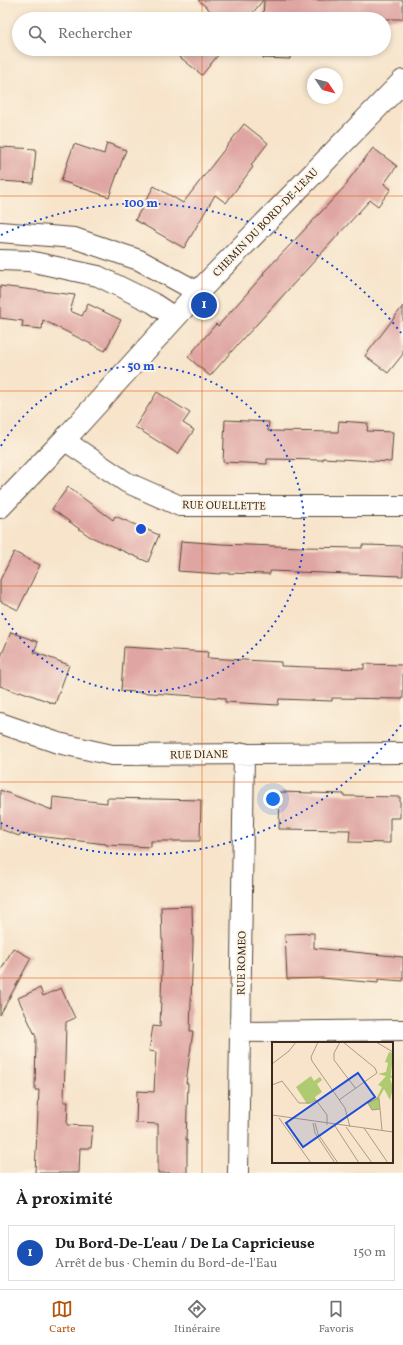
<!DOCTYPE html>
<html lang="fr">
<head>
<meta charset="utf-8">
<style>
  :root { --surface:#fff; --page:#f6f6f6; --text:#202124; --muted:#757577; --line:#e0e0e0; --accent:#b45309 }
  body { margin:0; font-family:Vollkorn,serif; background:var(--page); color:var(--text) }
  .compass { position:absolute; left:307px; top:68px; width:36px; height:36px; border-radius:50%; background:var(--surface); box-shadow:0 2px 6px #0003; rotate:125deg }
  .you { position:absolute; left:273px; top:799px; width:14px; height:14px; margin:-10px; border:3px solid #fff; border-radius:50%; background:#1a73e8; box-shadow:0 0 0 6px #1a73e833 }
  .badge { display:grid; place-items:center; width:26px; height:26px; border-radius:50%; background:var(--accent); color:#fff; font-size:13px; font-weight:700 }
  .pin { position:absolute; translate:-50% -50%; border:2px solid #fff; box-shadow:0 1px 4px #0006 }
  .list { margin:0; padding:0; list-style:none }
  h2 { display:flex; justify-content:space-between; align-items:center; height:52px; margin:0; padding:0 16px; font-size:17px }
  h2 small { font-size:13px; font-weight:400; color:var(--muted) }
  .list li { display:grid; grid-template-columns:26px 1fr auto; gap:12px; align-items:center; box-sizing:border-box; height:56px; margin:0 8px 8px; padding:0 8px; border:1px solid var(--line); border-radius:0px }
  .list b { display:block; font-size:15px; white-space:nowrap }
  .list p { margin:0; font-size:13px; white-space:nowrap; color:var(--muted) }
  .list em { font-size:13px; font-style:normal; color:var(--muted) }
  .icon { flex:none; width:22px; height:22px; fill:none; stroke:currentColor; stroke-width:2; stroke-linecap:round; stroke-linejoin:round }
  .map { position:relative; flex:none; width:403px; height:1173px; overflow:hidden }
  .search { position:absolute; background:var(--surface); box-shadow:0 2px 6px #0003; left:12px; right:12px; top:12px; height:44px; display:flex; align-items:center; gap:10px; box-sizing:border-box; padding:0 14px; border-radius:22px; color:var(--muted); font-size:15px }
  .sheet { height:116px; background:var(--surface) }
  nav { display:flex; justify-content:space-around; align-items:center; box-sizing:border-box; height:56px; border-top:1px solid var(--line); background:var(--surface); font-size:11px; color:var(--muted) }
  nav a { display:grid; justify-items:center; gap:2px }
  nav .on { color:var(--accent) }
  .map>svg:first-child { display:block }
  .building { fill:#dfa5a2 }
  .lines { fill:none; stroke-linecap:round; stroke-linejoin:round }
  .minor-casing { stroke:#574638; stroke-width:22 }
  .tertiary-casing { stroke:#574638; stroke-width:24 }
  .minor { stroke:#fff; stroke-width:20 }
  .tertiary { stroke:#fff; stroke-width:22 }
  .grid { fill:none; stroke:#df570d; stroke-width:1; stroke-opacity:0.55 }
  .ring { fill:none; stroke:#1d4ed8; stroke-width:2; stroke-dasharray:2 4 }
  .labels { text-anchor:middle; stroke-width:4; stroke-linejoin:round; paint-order:stroke }
  .street-label { font-size:11px; fill:#3b2a1e; stroke:#fcf5e5 }
  .inset-road { fill:none; stroke:#ac9a86; stroke-width:1 }
  .view { fill:#1d4ed8; fill-opacity:0.15; stroke:#1d4ed8; stroke-width:2 }
  .inset-edge { fill:none; stroke:#3b2a1e; stroke-width:2 }
  .centre { fill:#1d4ed8; stroke:#fcf5e5; stroke-width:2 }
  .ring-label { font-size:12px; text-anchor:middle; font-weight:bold; fill:#1d4ed8; stroke:#fcf5e5; stroke-width:4; stroke-linejoin:round; paint-order:stroke }
</style>
</head>
<body>
<div class="map">
<svg width="403" height="1173" viewBox="0 0 403 1173">
  <rect width="100%" height="100%" fill="#fcf5e5"/>
  <filter id="ink" filterUnits="userSpaceOnUse"><feTurbulence type="fractalNoise" baseFrequency=".025" numOctaves="2"/><feDisplacementMap in="SourceGraphic" scale="8" xChannelSelector="R" yChannelSelector="G"/><feConvolveMatrix kernelMatrix="1 2 1 2 8 2 1 2 1" color-interpolation-filters="sRGB"/></filter>
  <filter id="wash" filterUnits="userSpaceOnUse"><feTurbulence type="fractalNoise" baseFrequency=".012" numOctaves="4" result="noise"/><feDisplacementMap in="SourceGraphic" scale="16" xChannelSelector="R" yChannelSelector="G"/><feGaussianBlur stdDeviation="0.9" result="paint"/><feColorMatrix in="noise" values="0 0 0 0 0 0 0 0 0 0 0 0 0 0 0 0 0 1.4 0 .05"/><feComposite in="paint" operator="in"/></filter>
  <g filter="url(#wash)">
    <rect width="100%" height="100%" fill="#f7e4cb"/>
    <g id="blocks">
      <path class="building" d="M198,0H263L248,19H220Z
        M264,0H403V19H263Z
        M170,49H223L202,75Z
        M263,49H290V59L263,58Z
        M244,124L268,143L251,165L253,167L226,203L215,195L184,248L135,220L154,186L183,203Z
        M107,143L126,150L109,197L61,181L74,144L104,154Z
        M0,147L36,149L33,183L0,181Z
        M373,148L397,166L384,184L391,189L378,206L370,200L247,335H246L210,376L188,357L216,324L218,326L264,274L263,273L293,242L348,183L347,182Z
        M0,286L75,295L70,311L82,316L88,304L121,320L105,351L43,320L42,329L22,327L23,321L0,318Z
        M403,306V354L388,373L365,356Z
        M157,392L190,413L183,423L194,430L178,454L135,427Z
        M225,420L269,422L268,431L338,432L339,421L368,423L367,431L393,432L391,462L323,458V460L267,459V464L223,462Z
        M68,487L113,520L115,516L159,535L148,562L89,536L52,509Z
        M181,541L221,544L301,547L362,548V545L403,546V576L270,571V574L221,573V574L178,571Z
        M14,552L40,565L18,610L0,601V580Z
        M11,632L38,642L34,652L69,665L55,704L20,691L19,693L0,686V659Z
        M124,647L208,652L207,658L281,662V666L364,669V664L403,665V699L332,698V701L279,699L278,705L225,702V698L121,691Z
        M0,790L52,810L53,797L107,803V798L201,800L200,841H151V847L106,845V844L20,834L19,836L0,829Z
        M280,792L344,794V796L400,797V818H390V843L349,842L350,830L279,829Z
        M192,906L193,943L190,1031H193L186,1083H188L186,1140H187V1173H158V1124L136,1123L137,1091L154,1092L156,1052L149,1051L153,1026L160,1027L163,940H162L161,907Z
        M314,933V948L403,957V981L378,979V983L322,978L287,979L285,934Z
        M13,948L31,958L0,1015V972Z
        M40,988L43,996L61,988L75,1018L66,1022L64,1102H68L67,1125L93,1126L91,1148H80L79,1173H35L39,1090H35L36,1037L18,998Z"/>
    </g>
  </g>
  <g filter="url(#ink)">
    <use href="#blocks" fill-opacity="0" stroke="#574638" stroke-width="1"/>
    <g class="lines">
      <g class="minor-casing">
        <path id="minor" d="M0,232L74,238L139,260L198,292
          M0,260L29,261L98,276L153,303L174,317
          M64,440L126,482L180,506H403
          M0,723L58,743L112,755L403,753
          M240,1032L403,1030
          M238,1173L244,753"/>
      </g>
      <g class="tertiary-casing">
        <path id="tertiary" d="M0,507L64,440L198,292L403,81"/>
      </g>
      <use href="#minor" class="minor"/>
      <use href="#tertiary" class="tertiary"/>
    </g>
  </g>
  <path class="grid" d="M202,0V19M202,49V1173M0,196H403M0,391H403M0,586H403M0,782H403M0,978H403"/>
  <g class="ring">
    <path d="M1 446A163 163 0 1 1 1 612"/>
    <path d="M401 725A326 326 0 0 1 1 823M1 235A326 326 0 0 1 401 333"/>
  </g>
  <g class="labels">
    <g class="street-label">
      <text transform="translate(265 222) rotate(-46)" y="4">CHEMIN DU BORD-DE-L'EAU</text>
      <text transform="translate(224 505) rotate(1)" y="4">RUE OUELLETTE</text>
      <text transform="translate(199 754) rotate(-1)" y="4">RUE DIANE</text>
      <text transform="translate(241 963) rotate(-89)" y="4">RUE ROMEO</text>
    </g>
  </g>
  <g transform="translate(272 1042)">
    <rect width="121" height="121" fill="#f7e4cb"/>
    <path d="M117,10L121,11L119,33L121,36H118L121,46L118,58L112,47L107,56L108,67L100,68L96,61L105,55L110,45L106,43L114,34L106,32L114,30L116,21L113,20ZM39,34L42,39L48,35L50,38L45,42L50,50L43,55L44,58L35,62L24,45Z" fill="#afcb71"/>
    <path class="inset-road" d="M46,0L39,15L40,19L73,66L78,85M68,0L62,11V18L84,47M104,0L121,10M0,22L17,9L24,0M0,43L10,39L27,61H39L44,58L55,73V83M67,58L105,31L103,26L71,0M108,67L100,68L96,61L107,56L110,88M0,73L121,90M7,76L39,121M41,81L43,91L63,121M43,81L46,92L66,121M63,84L87,121M74,85L100,121M92,86L116,121"/>
    <path class="view" d="M86,31L103,55L31,105L14,81Z"/>
    <rect width="121" height="121" class="inset-edge"/>
  </g>
  <circle cx="141" cy="529" r="6" class="centre"/>
  <g class="ring-label">
    <text x="141" y="207">100 m</text>
    <text x="141" y="370">50 m</text>
  </g>
</svg>
<svg class="compass" viewBox="-18 -18 36 36"><path d="M0-13l5 13h-10z" fill="#e53935"/><path d="M0 13l5-13h-10z" fill="#757577"/></svg>
<div class="you"></div>
<div class="pin badge" style="left:204px;top:305px;background:#1a4fb4">1</div>
<div class="search"><svg class="icon" aria-label="search" viewBox="0 0 24 24"><circle cx="10" cy="10" r="6"/><path d="M15 15l6 6"/></svg>Rechercher</div>
</div>
<section class="sheet">
<h2>À proximité<small></small></h2>
<ul class="list">
<li><span class="badge" style="background:#1a4fb4">1</span><div><b>Du Bord-De-L'eau / De La Capricieuse</b><p>Arrêt de bus · Chemin du Bord-de-l'Eau</p></div><em>150 m</em></li>
</ul>
</section>
<nav>
<a class="on"><svg class="icon" aria-label="map" viewBox="0 0 24 24"><path d="M3 6l6-2 6 2 6-2v14l-6 2-6-2-6 2zM9 4v14M15 6v14"/></svg>Carte</a>
<a><svg class="icon" aria-label="directions" viewBox="0 0 24 24"><path d="M12 3l9 9-9 9-9-9zM9 14v-3h6M13 9l2 2-2 2"/></svg>Itinéraire</a>
<a><svg class="icon" aria-label="saved" viewBox="0 0 24 24"><path d="M7 4h10v16l-5-4-5 4z"/></svg>Favoris</a>
</nav>
</body>
</html>
